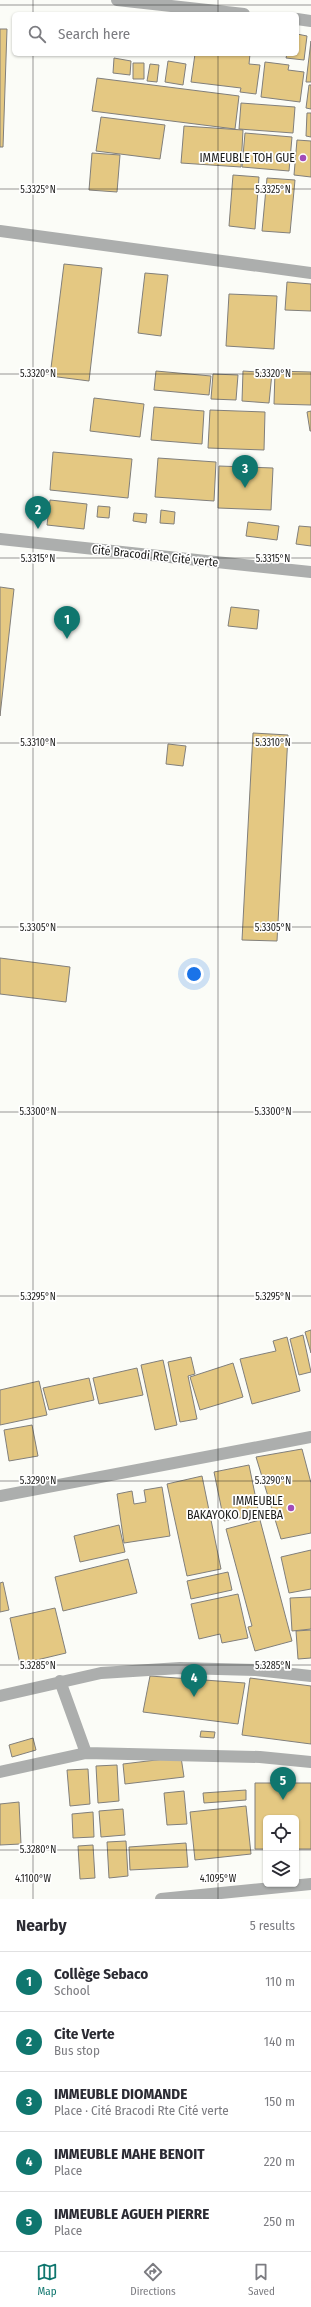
<!DOCTYPE html>
<html lang="en">
<head>
<meta charset="utf-8">
<style>
  :root { --surface:#fff; --page:#f7f7f7; --text:#2b2b33; --muted:#7c7c81; --line:#e1e1e2; --accent:#0f766e }
  body { margin:0; font-family:"Fira Sans Condensed",sans-serif; background:var(--page); color:var(--text) }
  .controls { position:absolute; right:12px; bottom:12px; display:grid; overflow:hidden; border-radius:6px; box-shadow:0 1px 3px #0004 }
  .controls button { width:36px; height:36px; display:grid; place-items:center; padding:0; border:0; border-bottom:1px solid var(--line); background:var(--surface); color:var(--text); font:20px sans-serif }
  .you { position:absolute; left:194px; top:974px; width:14px; height:14px; margin:-10px; border:3px solid #fff; border-radius:50%; background:#1a73e8; box-shadow:0 0 0 6px #1a73e833 }
  .badge { display:grid; place-items:center; width:26px; height:26px; border-radius:50%; background:var(--accent); color:#fff; font-size:13px; font-weight:700 }
  .pin { position:absolute; translate:-50% -33px; filter:drop-shadow(0 1px 2px #0008) }
  .pin::after { content:''; position:absolute; top:21px; width:14px; height:12px; background:inherit; clip-path:polygon(0 0,100% 0,50% 100%) }
  .list { margin:0; padding:0; list-style:none }
  h2 { display:flex; justify-content:space-between; align-items:center; height:52px; margin:0; padding:0 16px; font-size:17px }
  h2 small { font-size:13px; font-weight:400; color:var(--muted) }
  .list li { display:grid; grid-template-columns:26px 1fr auto; gap:12px; align-items:center; box-sizing:border-box; height:60px; padding:0 16px; border-top:1px solid var(--line) }
  .list b { display:block; font-size:15px; white-space:nowrap }
  .list p { margin:0; font-size:13px; white-space:nowrap; color:var(--muted) }
  .list em { font-size:13px; font-style:normal; color:var(--muted) }
  .icon { flex:none; width:22px; height:22px; fill:none; stroke:currentColor; stroke-width:2; stroke-linecap:round; stroke-linejoin:round }
  .map { position:relative; flex:none; width:311px; height:1899px; overflow:hidden }
  .search { position:absolute; background:var(--surface); box-shadow:0 1px 3px #0004; left:12px; right:12px; top:12px; height:44px; display:flex; align-items:center; gap:10px; box-sizing:border-box; padding:0 14px; border-radius:6px; color:var(--muted); font-size:15px }
  .sheet { height:352px; background:var(--surface) }
  nav { display:flex; justify-content:space-around; align-items:center; box-sizing:border-box; height:56px; border-top:1px solid var(--line); background:var(--surface); font-size:11px; color:var(--muted) }
  nav a { display:grid; justify-items:center; gap:2px }
  nav .on { color:var(--accent) }
  .map>svg:first-child { display:block }
  .building { fill:#e4c882; stroke:#817f7b }
  .lines { fill:none; stroke-linecap:round; stroke-linejoin:round }
  .minor { stroke:#acaead; stroke-width:12 }
  .ticks { fill:none; stroke:#1c1c1a; stroke-width:1; stroke-opacity:0.45 }
  .poi-dot { fill:#a24bb8; stroke:#fff; stroke-width:1.5 }
  .labels { text-anchor:middle; stroke-width:3.5; stroke-linejoin:round; paint-order:stroke }
  .poi-label { font-size:12px; fill:#1c1c1a; stroke:#fff; text-anchor:end }
  .street-label { font-size:12px; fill:#1c1c1a; stroke:#fff }
  .ticks-label { font-size:10px; text-anchor:middle; fill:#1c1c1a; stroke:#fff; stroke-width:3.5; stroke-linejoin:round; paint-order:stroke }
</style>
</head>
<body>
<div class="map">
<svg width="311" height="1899" viewBox="0 0 311 1899">
  <rect width="100%" height="100%" fill="#fbfcf7"/>
  <path class="building" d="M0,29H7L3,147H0Z
    M297,34L307,36L304,60L286,58L287,54H297Z
    M311,41V82H306Z
    M195,54H250L249,64L260,65L256,94L240,92L241,88L191,82Z
    M114,58L131,61L130,75L113,73Z
    M168,61L186,64L183,85L165,82Z
    M265,62L289,65L288,70L304,72L300,102L261,97Z
    M133,63H144V79H133Z
    M150,64L159,65L157,82L147,81Z
    M97,78L239,96L235,129L92,111Z
    M309,85H311V109L306,108Z
    M241,103L295,107L293,133L239,129Z
    M307,113H311V137L306,136Z
    M101,117L165,125L160,159L96,151Z
    M184,126L243,130L241,167L181,163Z
    M245,133L292,137L289,171L242,167Z
    M297,140L311,141V177L294,175Z
    M92,153L120,155L117,192L89,190Z
    M233,175L259,177L255,229L229,226Z
    M267,178L295,180L290,233L262,231Z
    M64,264L102,268L89,381L50,376Z
    M145,273L168,275L161,336L138,333Z
    M287,282L311,284V311L285,310Z
    M229,294L277,296L274,349L226,346Z
    M156,371L211,376L209,395L154,390Z
    M243,371L272,373L269,403L242,401Z
    M275,371L311,372V405L274,404Z
    M213,374L238,375L236,400L211,399Z
    M94,398L144,404L140,437L90,431Z
    M154,407L204,411L202,444L151,440Z
    M210,410L265,412L264,450L208,448Z
    M311,411V431H310L307,412Z
    M53,452L132,459L128,498L50,490Z
    M158,458L216,462L214,501L155,497Z
    M219,466L273,468L271,510L218,508Z
    M50,500L87,504L84,529L47,525Z
    M98,506L110,507L109,518L97,517Z
    M161,510L175,512L174,524L160,523Z
    M134,513L147,514L146,523L133,521Z
    M248,522L279,526L277,540L246,536Z
    M299,526L311,527V546L296,544Z
    M0,587L14,589L0,716Z
    M231,607L259,610L257,629L228,626Z
    M253,733L288,735L277,941L242,940Z
    M168,744L186,746L183,766L166,764Z
    M0,958L70,967L66,1002L0,994Z
    M311,1330V1353L305,1332Z
    M303,1335L311,1372L299,1375L290,1339Z
    M287,1337L300,1391L252,1404L240,1359L276,1351L273,1341Z
    M191,1357L195,1374L188,1376L197,1419L180,1422L168,1362Z
    M163,1360L177,1425L155,1430L141,1365Z
    M233,1363L243,1397L200,1410L190,1377Z
    M137,1368L143,1395L99,1404L93,1378Z
    M89,1378L94,1400L49,1410L43,1388Z
    M39,1381L47,1415L0,1425V1390Z
    M32,1425L38,1456L9,1461L4,1430Z
    M302,1449L311,1483V1533L281,1539L256,1457Z
    M249,1465L259,1514L224,1521L214,1472Z
    M202,1476L221,1569L187,1576L167,1484Z
    M162,1487L170,1536L124,1543L117,1494L132,1491L134,1504L146,1502L144,1490Z
    M260,1520L292,1641L255,1651L248,1627L252,1626L226,1529Z
    M119,1525L125,1552L80,1562L74,1536Z
    M311,1550V1589L289,1593L281,1557Z
    M128,1559L137,1593L63,1611L55,1577Z
    M228,1572L232,1590L191,1599L187,1581Z
    M3,1582L9,1610L0,1612V1583Z
    M238,1594L248,1638L222,1643L220,1634L199,1639L191,1604Z
    M311,1597V1629L292,1631L290,1598Z
    M55,1608L66,1653L20,1664L10,1618Z
    M311,1630V1658L298,1659L296,1631Z
    M150,1676L245,1683L238,1724L143,1712Z
    M250,1678L311,1686V1744L242,1735Z
    M201,1731L215,1732L214,1738L200,1737Z
    M33,1738L36,1750L12,1757L9,1745Z
    M181,1757L184,1777L125,1784L123,1764Z
    M117,1765L119,1801L98,1803L96,1766Z
    M88,1769L90,1804L70,1806L67,1770Z
    M255,1783H311V1849H296V1818H266V1849H255Z
    M246,1790V1800L204,1803L203,1793Z
    M184,1791L187,1824L167,1825L164,1793Z
    M19,1802L21,1844L0,1845V1804Z
    M246,1806L251,1854L195,1860L190,1812Z
    M123,1809L125,1835L101,1837L99,1811Z
    M93,1812L94,1837L73,1838L72,1814Z
    M126,1841L128,1876L109,1878L107,1842Z
    M186,1843L188,1867L130,1870L129,1847Z
    M93,1845L95,1878L80,1879L78,1846Z"/>
  <g class="lines">
    <path class="minor" d="M117,0L244,14
      M297,19L311,21
      M0,231L311,273
      M0,539L311,572
      M0,1496L311,1437
      M60,1681L86,1753
      M0,1696L101,1673L180,1668L256,1670L311,1676
      M0,1772L86,1753L260,1757L311,1762
      M161,1899L311,1884"/>
  </g>
  <path class="ticks" d="M33,0V14M218,0V14M0,5H311M33,54V1899M218,54V1899M0,189H311M0,374H311M0,558H311M0,743H311M0,927H311M0,1112H311M0,1296H311M0,1481H311M0,1665H311M0,1850H266M296,1850H311"/>
  <g class="poi-dot">
    <circle cx="303" cy="158" r="4"/>
    <circle cx="291" cy="1508" r="4"/>
  </g>
  <g class="labels">
    <g class="poi-label">
      <text x="295" y="162">IMMEUBLE TOH GUE</text>
      <text x="283" y="1505">IMMEUBLE<tspan x="283" dy="14">BAKAYOKO DJENEBA</tspan></text>
    </g>
    <g class="street-label">
      <text transform="translate(155 556) rotate(6)" y="4">Cité Bracodi Rte Cité verte</text>
    </g>
  </g>
  <g class="ticks-label">
    <text x="38" y="193">5.3325°N</text>
    <text x="273" y="193">5.3325°N</text>
    <text x="38" y="377">5.3320°N</text>
    <text x="273" y="377">5.3320°N</text>
    <text x="38" y="562">5.3315°N</text>
    <text x="273" y="562">5.3315°N</text>
    <text x="38" y="746">5.3310°N</text>
    <text x="273" y="746">5.3310°N</text>
    <text x="38" y="931">5.3305°N</text>
    <text x="273" y="931">5.3305°N</text>
    <text x="38" y="1115">5.3300°N</text>
    <text x="273" y="1115">5.3300°N</text>
    <text x="38" y="1300">5.3295°N</text>
    <text x="273" y="1300">5.3295°N</text>
    <text x="38" y="1484">5.3290°N</text>
    <text x="273" y="1484">5.3290°N</text>
    <text x="38" y="1669">5.3285°N</text>
    <text x="273" y="1669">5.3285°N</text>
    <text x="38" y="1853">5.3280°N</text>
    <text x="33" y="1882">4.1100°W</text>
    <text x="218" y="1882">4.1095°W</text>
  </g>
</svg>
<div class="controls">
<button><svg class="icon" aria-label="locate" viewBox="0 0 24 24"><circle cx="12" cy="12" r="6"/><path d="M12 2v4M12 18v4M2 12h4M18 12h4"/></svg></button>
<button><svg class="icon" aria-label="layers" viewBox="0 0 24 24"><path d="M12 4l9 5-9 5-9-5zM3 14l9 5 9-5"/></svg></button>
</div>
<div class="you"></div>
<div class="pin badge" style="left:67px;top:639px">1</div>
<div class="pin badge" style="left:38px;top:529px">2</div>
<div class="pin badge" style="left:245px;top:488px">3</div>
<div class="pin badge" style="left:194px;top:1697px">4</div>
<div class="pin badge" style="left:283px;top:1800px">5</div>
<div class="search"><svg class="icon" aria-label="search" viewBox="0 0 24 24"><circle cx="10" cy="10" r="6"/><path d="M15 15l6 6"/></svg>Search here</div>
</div>
<section class="sheet">
<h2>Nearby<small>5 results</small></h2>
<ul class="list">
<li><span class="badge">1</span><div><b>Collège Sebaco</b><p>School</p></div><em>110 m</em></li>
<li><span class="badge">2</span><div><b>Cite Verte</b><p>Bus stop</p></div><em>140 m</em></li>
<li><span class="badge">3</span><div><b>IMMEUBLE DIOMANDE</b><p>Place · Cité Bracodi Rte Cité verte</p></div><em>150 m</em></li>
<li><span class="badge">4</span><div><b>IMMEUBLE MAHE BENOIT</b><p>Place</p></div><em>220 m</em></li>
<li><span class="badge">5</span><div><b>IMMEUBLE AGUEH PIERRE</b><p>Place</p></div><em>250 m</em></li>
</ul>
</section>
<nav>
<a class="on"><svg class="icon" aria-label="map" viewBox="0 0 24 24"><path d="M3 6l6-2 6 2 6-2v14l-6 2-6-2-6 2zM9 4v14M15 6v14"/></svg>Map</a>
<a><svg class="icon" aria-label="directions" viewBox="0 0 24 24"><path d="M12 3l9 9-9 9-9-9zM9 14v-3h6M13 9l2 2-2 2"/></svg>Directions</a>
<a><svg class="icon" aria-label="saved" viewBox="0 0 24 24"><path d="M7 4h10v16l-5-4-5 4z"/></svg>Saved</a>
</nav>
</body>
</html>
